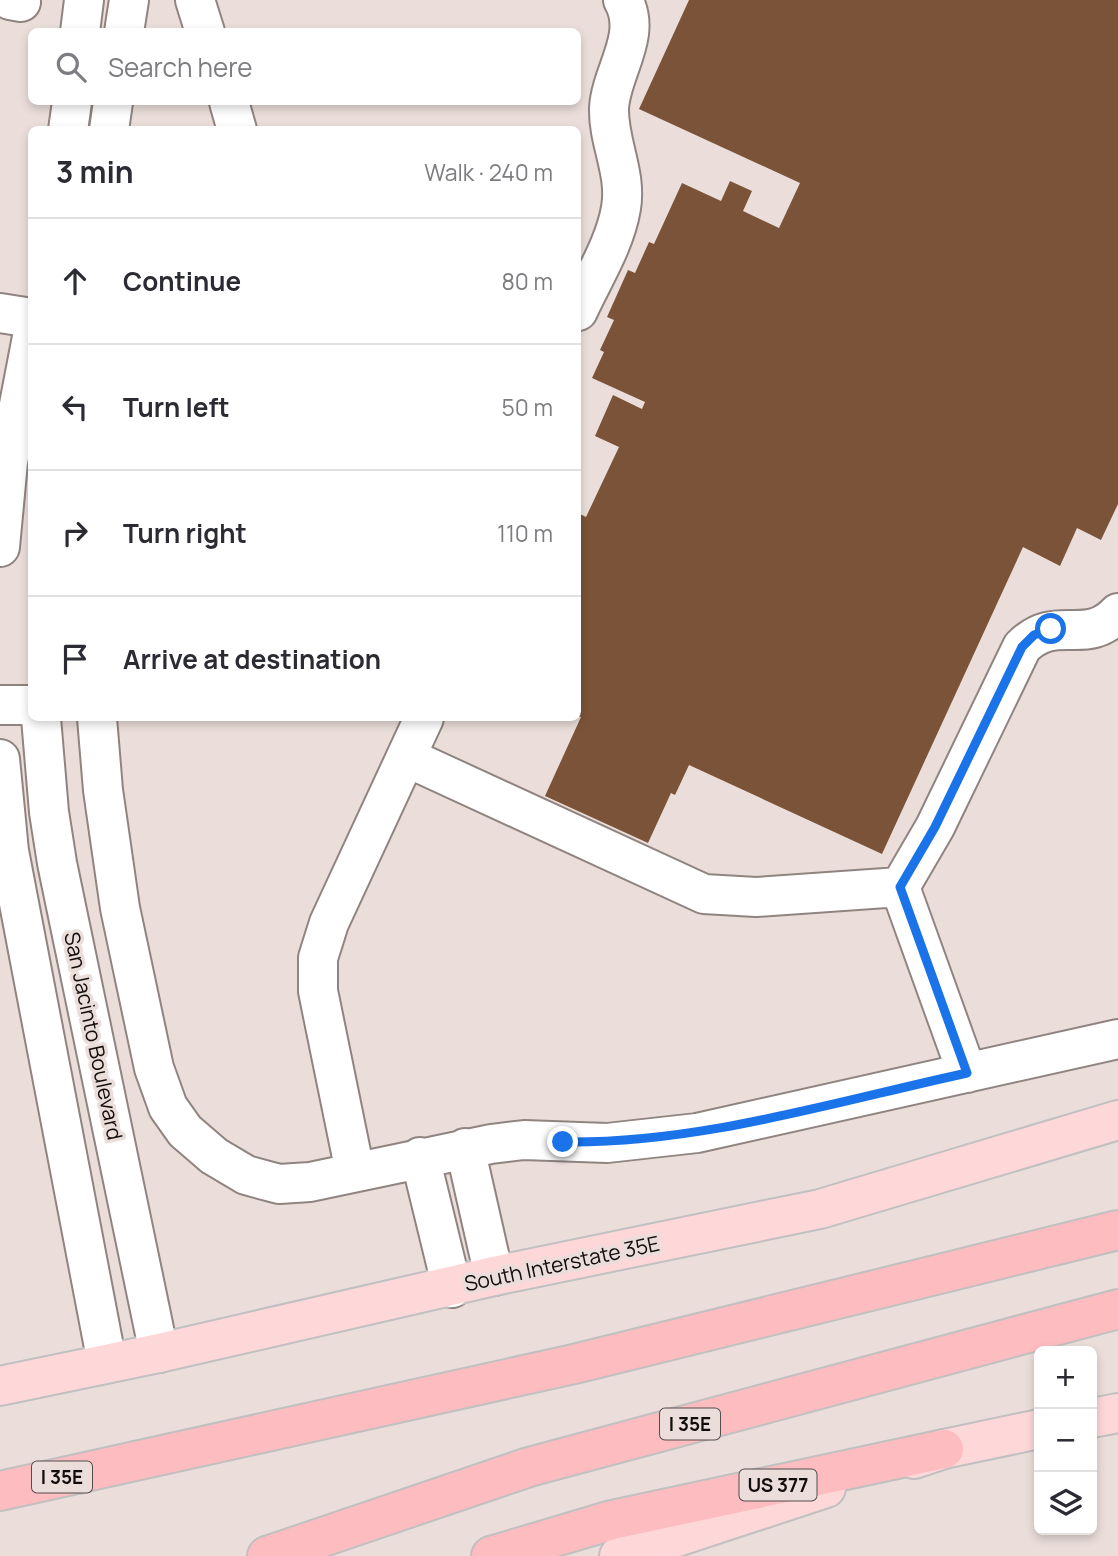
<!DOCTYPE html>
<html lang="en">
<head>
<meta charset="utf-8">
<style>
  :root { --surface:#fff; --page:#f2f2f3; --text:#2b2b33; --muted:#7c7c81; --line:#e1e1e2 }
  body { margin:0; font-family:Manrope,sans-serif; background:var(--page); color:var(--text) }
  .controls { position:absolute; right:21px; bottom:21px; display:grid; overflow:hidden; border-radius:10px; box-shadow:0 4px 10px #0003 }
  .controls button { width:63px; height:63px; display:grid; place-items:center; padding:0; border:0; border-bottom:2px solid var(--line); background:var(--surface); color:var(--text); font:35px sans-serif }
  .stop { position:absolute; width:21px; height:21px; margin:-16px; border:5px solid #1a73e8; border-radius:50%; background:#fff }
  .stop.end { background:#1a73e8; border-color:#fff; box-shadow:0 2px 7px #0008 }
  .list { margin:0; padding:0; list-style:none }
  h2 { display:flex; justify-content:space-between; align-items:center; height:91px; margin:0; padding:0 28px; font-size:30px }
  h2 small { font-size:23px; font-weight:400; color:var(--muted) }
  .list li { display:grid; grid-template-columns:46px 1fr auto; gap:21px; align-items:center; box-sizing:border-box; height:126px; padding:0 28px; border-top:2px solid var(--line) }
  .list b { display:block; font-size:26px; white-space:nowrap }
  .list em { font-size:23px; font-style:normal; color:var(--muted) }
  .icon { flex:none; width:38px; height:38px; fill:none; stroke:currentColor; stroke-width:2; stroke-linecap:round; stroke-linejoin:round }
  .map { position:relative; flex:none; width:1118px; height:1556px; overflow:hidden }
  .search { position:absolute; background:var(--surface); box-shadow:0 4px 10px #0003; left:28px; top:28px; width:553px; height:77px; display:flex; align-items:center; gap:18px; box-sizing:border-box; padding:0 24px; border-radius:10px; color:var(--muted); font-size:26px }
  .panel { position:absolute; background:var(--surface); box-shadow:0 4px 10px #0003; left:28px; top:126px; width:553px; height:595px; border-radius:10px }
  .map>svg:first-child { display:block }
  .building { fill:#7b5339 }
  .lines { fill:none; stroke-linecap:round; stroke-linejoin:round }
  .minor-casing { stroke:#908481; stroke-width:42 }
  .major-casing { stroke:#c1c0c0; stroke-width:42 }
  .highway-casing { stroke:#c1c0c0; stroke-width:42 }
  .minor { stroke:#fff; stroke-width:38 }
  .major { stroke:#fed7d9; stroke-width:38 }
  .highway { stroke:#fdbcc0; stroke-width:38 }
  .route { stroke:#1a73e8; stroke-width:9 }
  .labels { text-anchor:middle; stroke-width:7; stroke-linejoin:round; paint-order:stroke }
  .shield { fill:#ebdeda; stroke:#534c4a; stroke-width:2 }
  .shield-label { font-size:19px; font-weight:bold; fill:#120d0c }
  .street-label { font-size:21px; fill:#120d0c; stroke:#ebdeda }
</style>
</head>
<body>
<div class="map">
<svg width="1118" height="1556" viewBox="0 0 1118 1556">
  <rect width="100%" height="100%" fill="#ebdeda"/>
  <path class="building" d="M689,0H1118V504L1101,540L1077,528L1060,566L1023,547L882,854L689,765L675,795L671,793L648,843L545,796L581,717L578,716V513L586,517L619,447L595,436L613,395L642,409L645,402L592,378L604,352L600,350L614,320L607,317L628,270L635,273L649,242L654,244L682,183L721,201L730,181L752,191L743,211L779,228L800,183L639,109Z"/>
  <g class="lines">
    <g class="minor-casing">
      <path id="minor" d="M10,0L21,2
        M195,0L205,32
        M80,32L84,0
        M124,32L129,0
        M229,102L237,130
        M68,130L72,102
        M109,130L113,102
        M578,311C593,278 615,244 621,208C627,173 608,142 609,108C611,72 643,35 623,0
        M0,313L32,318
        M0,547L8,462L32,337
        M0,705H32
        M41,718L49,812L57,863L159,1353
        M97,718L103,790L120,908L154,1068L168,1107L185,1131L214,1156L246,1175L279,1184L310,1182L491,1144L524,1140L607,1143L697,1133L1118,1039
        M406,757L704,894L756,897L900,887
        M0,759L9,851L107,1363
        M967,1073L900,887L935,827L1022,647C1057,612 1085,648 1118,613
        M465,1148L494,1276
        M420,1157L452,1288
        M355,1172L318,991V958L329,923L424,718"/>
    </g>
    <g class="major-casing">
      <path id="major" d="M0,1386L159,1353L494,1276L820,1209L1118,1120
        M1092,1418L1118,1413
        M914,1459L944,1449L1039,1429
        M619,1556L826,1488"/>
    </g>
    <g class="highway-casing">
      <path id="highway" d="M0,1491L574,1364L1118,1230
        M267,1556L529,1467L1118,1309
        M491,1556L612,1520L944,1449"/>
    </g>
    <use href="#minor" class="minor"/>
    <use href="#major" class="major"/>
    <use href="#highway" class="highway"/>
  </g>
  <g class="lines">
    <path class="route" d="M563,1142C699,1144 834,1102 967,1073L900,887L935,827L1022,647L1034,635L1051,629"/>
  </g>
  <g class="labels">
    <g class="shield">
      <rect x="660" y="1408.5" width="60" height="31" rx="5"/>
      <rect x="32" y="1461.5" width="60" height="31" rx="5"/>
      <rect x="739.5" y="1469.5" width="77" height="31" rx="5"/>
    </g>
    <g class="shield-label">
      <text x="690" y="1431">I 35E</text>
      <text x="62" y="1484">I 35E</text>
      <text x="778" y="1492">US 377</text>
    </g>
    <g class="street-label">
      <text transform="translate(93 1036) rotate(78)" y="7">San Jacinto Boulevard</text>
      <text transform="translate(562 1264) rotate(-12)" y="7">South Interstate 35E</text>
    </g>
  </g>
</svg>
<div class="controls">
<button>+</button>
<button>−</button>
<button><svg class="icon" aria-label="layers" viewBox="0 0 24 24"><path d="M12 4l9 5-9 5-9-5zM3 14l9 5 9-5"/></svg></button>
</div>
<div class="stop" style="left:1051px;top:629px"></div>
<div class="stop end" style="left:563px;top:1142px"></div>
<div class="search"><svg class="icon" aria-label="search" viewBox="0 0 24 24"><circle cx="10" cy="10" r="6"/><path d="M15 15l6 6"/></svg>Search here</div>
<section class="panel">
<h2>3 min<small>Walk · 240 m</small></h2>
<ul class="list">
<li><svg class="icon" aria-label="ahead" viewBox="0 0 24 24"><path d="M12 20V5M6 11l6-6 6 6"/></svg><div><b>Continue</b></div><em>80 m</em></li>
<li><svg class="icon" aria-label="left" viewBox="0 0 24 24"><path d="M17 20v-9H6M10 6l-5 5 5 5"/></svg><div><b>Turn left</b></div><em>50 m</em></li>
<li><svg class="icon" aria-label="right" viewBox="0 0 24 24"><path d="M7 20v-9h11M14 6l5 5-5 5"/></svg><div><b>Turn right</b></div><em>110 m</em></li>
<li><svg class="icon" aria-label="arrive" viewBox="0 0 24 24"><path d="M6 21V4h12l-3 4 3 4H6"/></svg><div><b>Arrive at destination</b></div></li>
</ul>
</section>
</div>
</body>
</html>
